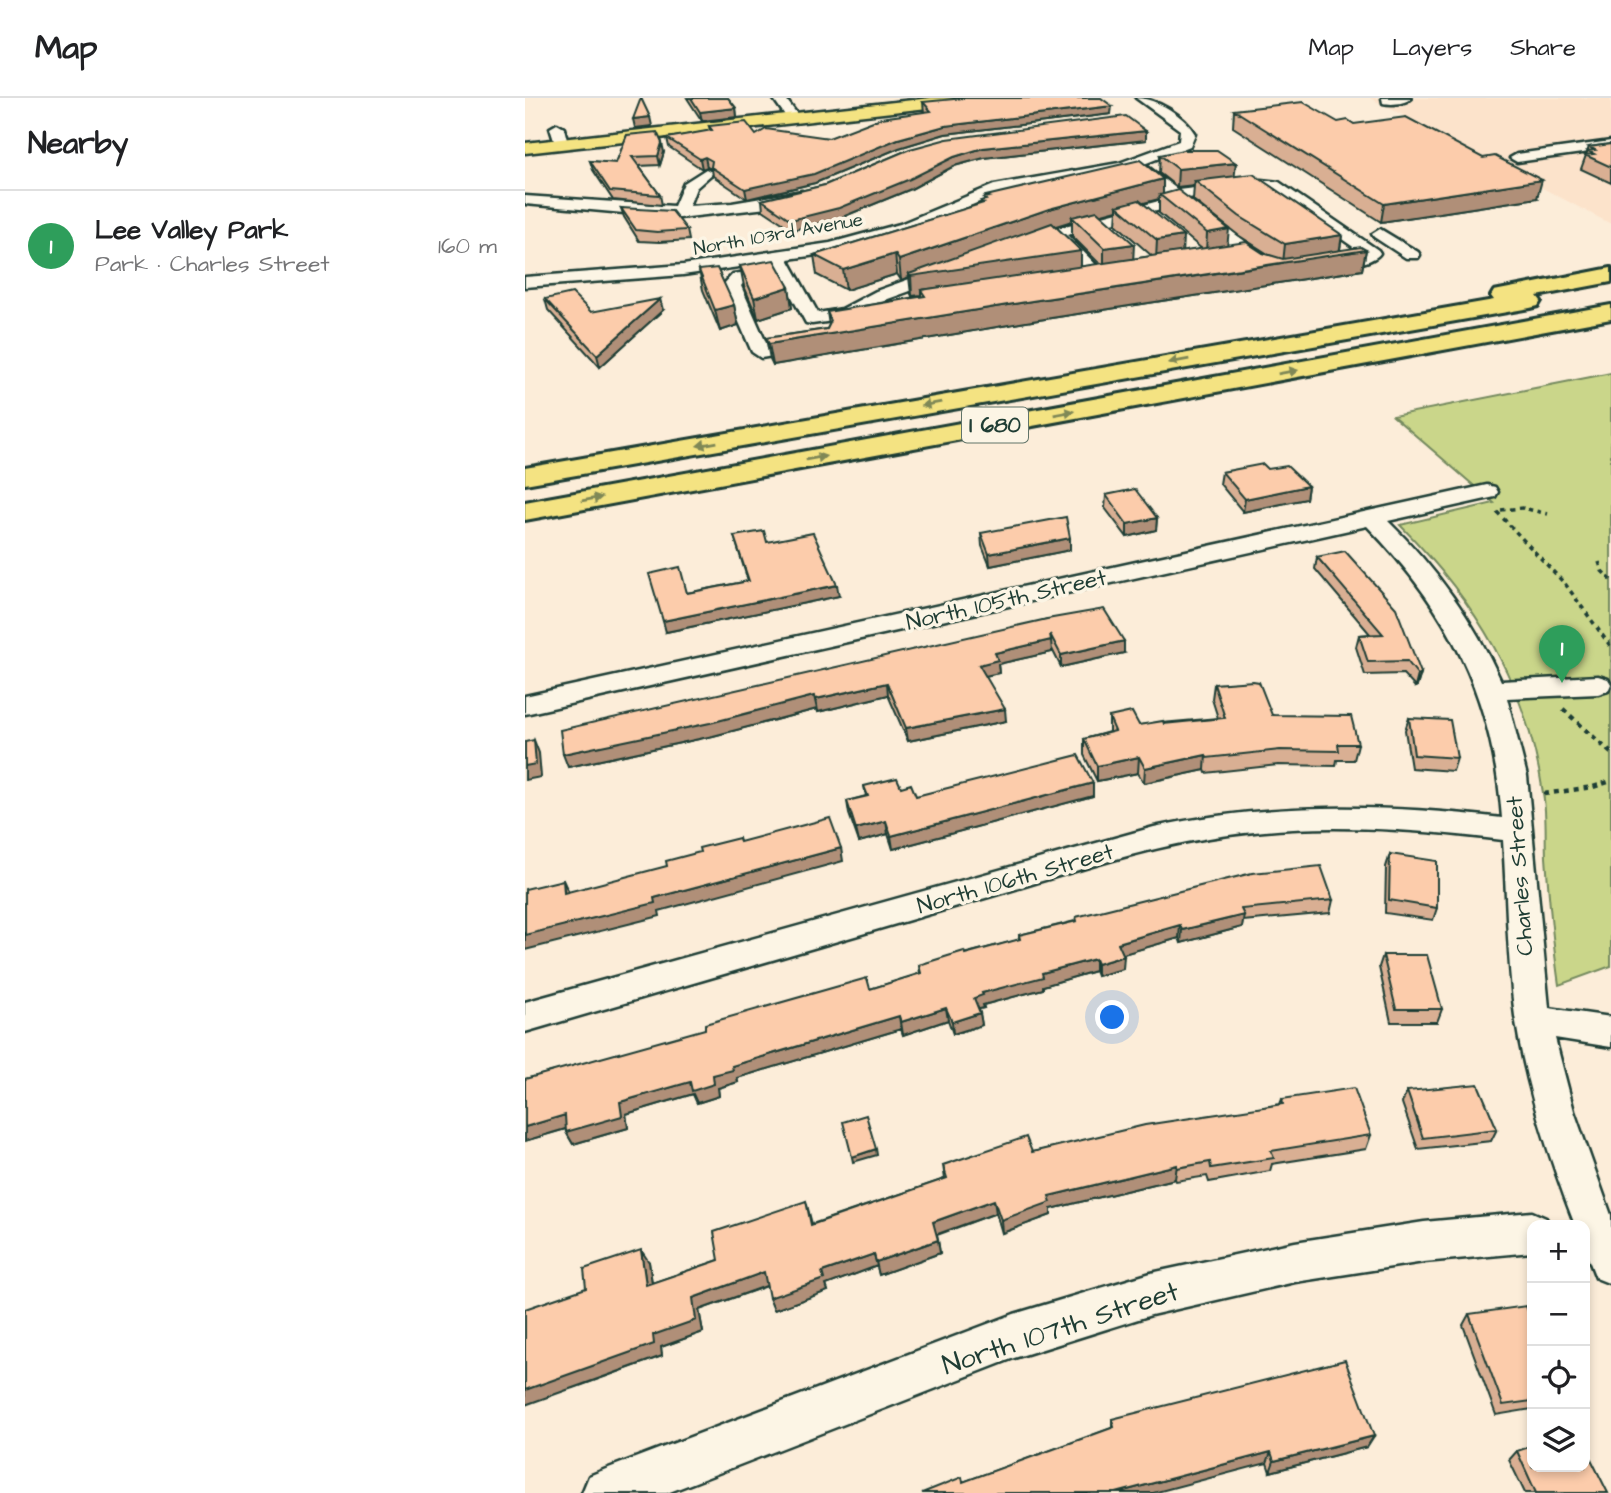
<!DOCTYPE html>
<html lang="en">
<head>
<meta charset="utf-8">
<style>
  :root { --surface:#fff; --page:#f6f6f6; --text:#202124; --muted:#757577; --line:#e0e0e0; --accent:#d1495b }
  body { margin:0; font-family:"Architects Daughter",sans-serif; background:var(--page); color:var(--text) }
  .controls { position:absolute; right:21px; bottom:21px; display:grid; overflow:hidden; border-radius:14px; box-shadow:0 4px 10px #0003 }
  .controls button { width:63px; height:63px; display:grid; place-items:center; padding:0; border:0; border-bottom:2px solid var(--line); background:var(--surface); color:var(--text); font:35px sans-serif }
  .you { position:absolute; left:588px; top:920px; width:24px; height:24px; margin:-18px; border:5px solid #fff; border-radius:50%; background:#1a73e8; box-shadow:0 0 0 10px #1a73e833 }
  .badge { display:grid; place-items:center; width:46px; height:46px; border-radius:50%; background:var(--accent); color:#fff; font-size:23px; font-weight:700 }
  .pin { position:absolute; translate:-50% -58px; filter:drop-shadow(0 2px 4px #0008) }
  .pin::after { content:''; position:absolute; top:37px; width:24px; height:21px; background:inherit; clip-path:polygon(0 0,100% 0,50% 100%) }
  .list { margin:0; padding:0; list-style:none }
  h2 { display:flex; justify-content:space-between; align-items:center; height:91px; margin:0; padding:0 28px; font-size:30px }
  h2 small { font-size:23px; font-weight:400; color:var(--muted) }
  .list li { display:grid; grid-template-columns:46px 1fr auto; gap:21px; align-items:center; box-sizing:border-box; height:112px; padding:0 28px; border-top:2px solid var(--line) }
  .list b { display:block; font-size:26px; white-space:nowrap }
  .list p { margin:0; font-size:23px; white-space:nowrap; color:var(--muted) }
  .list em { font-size:23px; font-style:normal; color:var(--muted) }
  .icon { flex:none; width:38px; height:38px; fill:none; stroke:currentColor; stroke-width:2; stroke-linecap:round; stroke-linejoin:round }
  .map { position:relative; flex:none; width:1086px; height:1395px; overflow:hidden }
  header { display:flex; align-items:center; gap:42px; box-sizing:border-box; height:98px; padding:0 35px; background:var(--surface); border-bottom:2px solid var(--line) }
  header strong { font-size:33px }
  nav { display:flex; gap:38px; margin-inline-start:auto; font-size:24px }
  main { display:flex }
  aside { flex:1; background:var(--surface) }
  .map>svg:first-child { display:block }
  .built { fill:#fce3cb }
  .green { fill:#cad68a; stroke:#748a5f; stroke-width:2 }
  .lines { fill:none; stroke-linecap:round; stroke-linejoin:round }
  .minor-casing { stroke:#1f3d34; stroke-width:5 }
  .major-casing { stroke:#1f3d34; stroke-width:5 }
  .highway-casing { stroke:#1f3d34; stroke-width:6 }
  .path-far1 { stroke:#1f3d34; stroke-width:3.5; stroke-dasharray:4.5 4.5; stroke-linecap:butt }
  .path { stroke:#1f3d34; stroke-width:4.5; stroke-dasharray:5 5; stroke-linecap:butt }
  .minor { fill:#fcf5e5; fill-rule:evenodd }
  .major { fill:#f4e382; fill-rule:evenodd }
  .highway { fill:#f4e382; fill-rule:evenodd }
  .wall { fill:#d9af93; stroke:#1f3d34; stroke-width:2; fill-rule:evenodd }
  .shaded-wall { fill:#b08f78; stroke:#1f3d34; stroke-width:2 }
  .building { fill:#fcccab; stroke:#1f3d34; stroke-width:2 }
  .oneway { fill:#7f8857 }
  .labels { text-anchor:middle; stroke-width:7; stroke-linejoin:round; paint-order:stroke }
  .far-street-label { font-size:19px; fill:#1f3d34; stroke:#fcf5e5 }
  .shield { fill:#fcf5e5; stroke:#617469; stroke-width:2 }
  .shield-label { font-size:21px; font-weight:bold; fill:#1f3d34 }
  .street-label { font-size:23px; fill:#1f3d34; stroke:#fcf5e5 }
  .near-street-label { font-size:28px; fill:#1f3d34; stroke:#fcf5e5 }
</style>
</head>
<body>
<header>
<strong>Map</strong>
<nav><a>Map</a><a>Layers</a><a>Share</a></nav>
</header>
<main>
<aside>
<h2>Nearby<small></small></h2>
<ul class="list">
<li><span class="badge" style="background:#2e9e5b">1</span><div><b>Lee Valley Park</b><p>Park · Charles Street</p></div><em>160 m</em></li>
</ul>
</aside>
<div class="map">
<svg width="1086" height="1395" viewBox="0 0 1086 1395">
  <rect width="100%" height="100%" fill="#fcedd9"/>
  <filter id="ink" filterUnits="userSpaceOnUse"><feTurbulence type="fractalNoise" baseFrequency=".0143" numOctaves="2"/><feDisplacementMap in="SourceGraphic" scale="14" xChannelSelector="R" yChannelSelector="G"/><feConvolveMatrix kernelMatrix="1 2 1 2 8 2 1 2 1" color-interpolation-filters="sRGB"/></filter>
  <g filter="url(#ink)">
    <path class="built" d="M845,0H1086V126Z"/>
    <path class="green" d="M1086,275V868L1034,887C1028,845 1024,802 1021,759C1020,738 1022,716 1018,695C1002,586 951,504 875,427L969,405L868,318Z"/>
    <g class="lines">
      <g class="minor-casing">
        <path id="minor" d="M248,0H260L275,20L274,23H264Z
          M611,0C631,0 660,18 670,36L665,48L619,66L653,92L736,82L754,84L853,152L855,155C849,166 807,173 794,169L792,166L794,163L837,155L745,91L736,90L663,100L750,166L752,170L750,174H738L654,107L542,137L582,178L574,183L568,182L523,135L525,132L645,100L607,70L478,94L387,132L306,155L263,161L293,215L317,211L351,193L418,169H430L432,173L430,177L363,201L348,209L352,213L343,218L287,226L281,225L248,164L158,177L0,189V179L158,167L305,145L375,126L469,87L594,65L654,43L655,32Z
          M857,0H886C880,6 866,7 858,5Z
          M32,26L39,30L43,46L41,49H31L25,30Z
          M1086,43V51L992,64L985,60L992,56Z
          M181,71L188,75L171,90L164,108L207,105L277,93L284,97L282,100L242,110L154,120L0,106V98L149,108L159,85Z
          M855,131L893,154L895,157L893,160H881L849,139L847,136Z
          M244,171L250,172L252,176L250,180L219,184L216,188L242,247L282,241L289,243L291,247L289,251L236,260L227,254L198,187L208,176Z
          M962,387L970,389L973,394L970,399L863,423C910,469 949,522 976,583L1073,578L1083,581L1086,586L1083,593L1073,596L982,600L1002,678L1024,910L1086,919V949L1030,940L1049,1013L1086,1117V1186L1071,1180L1060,1152V1127H1050C1024,1060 1001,990 990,918C982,860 982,801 978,742C887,731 795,724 704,737C614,749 529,781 443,805C295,848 148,891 0,934V904L629,729C745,704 859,706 977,720C968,600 925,513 842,428L0,616V598Z
          M1007,1114L1021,1120L1024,1127H1007V1154L899,1164L770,1184L626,1217L489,1260L142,1395H57L64,1378L81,1371L489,1216L626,1175L770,1144L899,1124Z"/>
      </g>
      <g class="major-casing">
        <path id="major" d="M406,0H455L447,5L0,55V45Z"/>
      </g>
      <g class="highway-casing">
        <path id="highway" d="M1086,170V184L1012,198L1016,203L1013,208L1005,210L0,386V370L969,202L966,198L969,193Z
          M1086,207V221L0,422V404Z"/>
      </g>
      <path class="path-far1" d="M976,412L998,410L1023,416
        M972,414L1041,487L1086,549
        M1074,464L1077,473L1086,482"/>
      <path class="path" d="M1038,611L1086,655
        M1019,696L1068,689L1086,683"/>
      <use href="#minor" class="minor"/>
      <use href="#major" class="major"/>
      <use href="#highway" class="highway"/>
    </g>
    <path class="wall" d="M162,0H203L211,10L212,19L177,23Z
      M398,4L586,16L420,36L374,50L290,85L222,101L188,78L187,71L182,69L177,71L144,49L142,40L185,33L184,28L231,37L304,40L399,14Z
      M709,12L829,26L1012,100L856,124L708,29Z
      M621,33V42L459,60L429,68L386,91L315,120L268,132L238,112L237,102L300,87L385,51Z
      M102,37L139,54L135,67L114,68L135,97L137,107L88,102L68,72L65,63L91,65Z
      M1086,46V85L1056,71L1064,49Z
      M635,57L709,78L817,137L815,152H841L837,172L507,223L248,267L245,261L241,240L302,231L304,227L302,214L396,198V197L387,198L386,196L384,179L376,182L372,176L321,192L292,177L289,157L456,106V103L459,102V100L461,99V98L638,96L702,147L743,156L713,137L668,102L669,87L652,89L634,75ZM634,101V115L677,151L657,154L618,105ZM592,112L591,126L627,158L608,161L575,116ZM547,123V138L575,166L556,169V153L530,128Z
      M96,110L162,132L164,142L134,144L114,143L99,119Z
      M215,168L264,189L267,210L233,221L219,188Z
      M174,172L209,207L213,227L195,233L178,192Z
      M20,201L66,214L138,212L75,269L23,212Z
      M743,371L783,388L781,401L718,414L695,386L697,374Z
      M581,397L632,420L631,432L602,439L580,410Z
      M456,435L545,452L465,468L457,448Z
      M209,438L242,444L314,498L141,534L162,495L223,483Z
      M792,459L896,575L892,588L890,589L878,576L840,577L831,549L834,537L845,536L790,471Z
      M522,521L599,555L536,569L527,551V554L473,566L474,575L460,578L481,623L383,643L363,597L293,614L292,611L188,638L43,669Z
      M689,586L747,617L833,646L829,662H812L811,668L753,667L681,675L680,672L619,685L613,675L572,683L559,657V641L584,634V619L614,627L693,620L687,601Z
      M884,620L932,660L928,673L886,670L880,632Z
      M568,685V698L368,751L363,736L334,744L324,716L322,703L341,698L339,688L376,689L391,698Z
      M865,756L912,810L908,822L860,815L861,769Z
      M808,802L805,815L718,823L717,829L656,845L654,840L598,856V871L572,878L570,873L518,888V891L458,907L459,910L454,911L457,927L428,936L423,922L378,937L376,931L212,980L213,984L193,990L194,998L172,1005L168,996L101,1016L103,1030L48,1046L41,1034V1031L0,1043V981L345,891L395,876L394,867L494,842V837L550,823L551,819Z
      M858,857L917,911L912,924H866L854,869Z
      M882,993L972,1031L966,1043L893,1051L877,1005Z
      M757,1001L846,1037L841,1051L747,1066L745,1073L684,1084L682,1078L651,1083L650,1081L526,1111V1117L477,1135L471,1115L412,1137L415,1155L354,1177L352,1168L301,1187L303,1193L249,1212L242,1188L174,1212L178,1234L136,1249L137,1258L49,1290L61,1190L124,1164L127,1185L194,1162L281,1103L287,1126L420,1081L418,1067L507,1054L755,1006Z
      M944,1216L1007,1224V1311L971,1317L938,1227Z
      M587,1321L842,1349L745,1374L742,1365L438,1384L587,1330Z
      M992,1353L1083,1395H1000L984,1362Z"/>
    <path class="shaded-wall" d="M587,8L586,16L420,36L374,50L290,85L222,101L220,91L373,41L420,28Z
      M211,10L212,19L177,23L175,14Z
      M125,19L127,28L110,30L108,21Z
      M621,33V42L459,60L429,68L386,91L315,120L268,132L266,122L429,59L458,50Z
      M137,45L139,54L135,67L133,58Z
      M180,59L182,69L177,71L175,61Z
      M711,65L709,83H670L669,87L652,89L653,71Z
      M638,81V99L635,97L634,101L596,111L592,108V112L551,123L547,119V123L524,130L556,153V173L396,192V197L387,198L386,178L384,176V179L376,182L374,162L524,111Z
      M1017,82L1012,100L856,124L859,106Z
      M704,131L702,150L681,154L682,135Z
      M817,137L814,156L841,152L837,172L507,223L248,267L244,246L507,203L758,165L760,146Z
      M658,138L657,157L631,161L632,142Z
      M609,146L608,165L579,169V150Z
      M370,156L372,176L321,192L318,172Z
      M264,189L267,210L233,221L229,200Z
      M135,201L138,212L75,269L72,257Z
      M209,207L213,227L195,233L190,212Z
      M783,388L781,401L718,414L720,401Z
      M632,420L631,432L602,439V426Z
      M545,440V452L465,468L464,456Z
      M312,487L314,498L141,534L138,523Z
      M526,542L527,554L473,566L474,575L455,579L454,567L470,555Z
      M599,543V555L536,569V557Z
      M896,575L892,588L890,589L893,577Z
      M362,585L363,597L293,614L291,601Z
      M289,598L292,611L188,638L43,669L38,656Z
      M480,611L481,623L383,643L381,630Z
      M9,642L14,655L16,679L0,682V668Z
      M681,657L680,672L619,685L620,670Z
      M614,659L613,675L572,683V668Z
      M568,685V698L368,751L366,738Z
      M361,723L363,736L334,744L331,731Z
      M316,750L318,763L134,813L135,818L0,852V837L129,800Z
      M38,782L44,795H39Z
      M719,817L717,829L656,845L657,832Z
      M655,827L654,840L592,858L593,845Z
      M599,858L598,871L572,878V866Z
      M570,861V873L518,888V891L458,907L459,910L450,912L449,900L457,895L517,875Z
      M421,910L423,922L378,937L376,924Z
      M455,915L457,927L428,936L427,924Z
      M374,918L376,931L212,980L213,984L193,990L194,998L172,1005L168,996L101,1016L103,1030L48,1046L41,1034L95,1004L188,977L207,968Z
      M40,1017L47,1029L0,1043V1029Z
      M351,1051L352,1057L328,1064L327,1059Z
      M652,1067L650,1081L526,1111V1117L477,1135L476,1122L524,1098Z
      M469,1102L471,1115L410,1137L408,1124Z
      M413,1142L415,1155L354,1177L351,1164Z
      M116,1152L124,1164L129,1200L121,1187Z
      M349,1156L352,1168L301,1187L303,1193L249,1212L244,1200L297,1174Z
      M239,1174L244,1187L174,1212L178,1234L136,1249L137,1258L0,1307V1292L128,1237L168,1200Z
      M849,1338L842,1349L745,1374L749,1363Z
      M746,1354L742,1365L628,1395H591Z"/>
    <path class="building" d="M116,0L125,19L108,21Z
      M166,0H203L211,10L175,14Z
      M439,0H576L587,8L420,28L373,41L289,76L220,91L186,69L187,63L180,59L175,61L142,40L187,32L184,28L221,24L231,37L241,31L304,40L356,20L406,13L398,4Z
      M778,4L813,24L823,22L829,26L881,19L958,60L970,58L1017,82L859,106L709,12Z
      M601,18L621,33L458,50L429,59L385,81L314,110L266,122L237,102L300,87L385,51L422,41Z
      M132,34L137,45L133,58L107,59L135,97L85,93L65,63L91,65L102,37Z
      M1086,46V69L1060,57L1069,56L1063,53L1070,52L1064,49Z
      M658,52H692L711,65L653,71L635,57Z
      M615,62L638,81L524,111L374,162L370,156L318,172L289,157L459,105L456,103L461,102L459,100L464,99L461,98Z
      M728,76L817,137L760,146L714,118L670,83Z
      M653,92L704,131L682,135L635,97Z
      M614,102L658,138L632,142L592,108Z
      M96,110L147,113L162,132L132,134L111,132Z
      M572,113L609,146L579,150L547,119Z
      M527,125L556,153L386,178L384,176Z
      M721,144L738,155L758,161L836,149L841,152L507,203L244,246L241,240L302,231L306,223L302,214L400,198L396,192Z
      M249,162L264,189L229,200L215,168Z
      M192,170L209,207L190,212L174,172Z
      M47,195L66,214L135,201L72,257L20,201Z
      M738,366L743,371L762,368L783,388L720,401L697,374Z
      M610,391L632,420L602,426L581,397Z
      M541,419L545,440L464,456L456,435Z
      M239,433L242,444L288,435L312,487L138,523L124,476L155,469L162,495L224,483L209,438Z
      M820,453L871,510L896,575L893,577L882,563L843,564L834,537L858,536L792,459Z
      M579,511L599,543L536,557L525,536L526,542L470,555L473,562L454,567L480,611L381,630L362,585L291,601L289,598L185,625L38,656L35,632L522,521Z
      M728,583L734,584L747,617L826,618L833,646H813L814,653L755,652L682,660L681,657L620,670L614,659L572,668L559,641L590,633L584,619L607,614L614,627L638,623L639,626L700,620L689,586Z
      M884,620L925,622L932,660L889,657Z
      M9,642L11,666L0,668V644Z
      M553,657L568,685L366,738L361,723L331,731L322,703L343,698L339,688L372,680L376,689L386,686L391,698Z
      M305,720L316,750L129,800L130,805L0,837V791L38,782L39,795L142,768L141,763L175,754L174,750L214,740L215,744Z
      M865,756L912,763V810L864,802Z
      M796,768L808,802L716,811L719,817L657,832L655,827L593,845L599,858L572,866L570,861L517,875L518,879L457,895L458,897L449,900L455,915L427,924L421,910L376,924L374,918L207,968L208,972L188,977L189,986L167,993L165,984L95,1004L97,1018L41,1034L40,1017L0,1029V981L180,931V926L342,880L345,891L396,875L394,867L439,853L440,856L495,841L494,837L552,823L551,819L727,775Z
      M858,857H902L917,911H871Z
      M953,986L972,1031L898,1040L882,993Z
      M829,990L846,1037L746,1053L749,1060L686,1070L685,1064L652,1070V1067L524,1098L526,1104L476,1122L469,1102L408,1124L413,1142L351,1164L349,1156L297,1174L299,1181L244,1200L239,1174L168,1200L171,1222L128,1237L129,1246L0,1292V1211L61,1190L59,1171L116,1152L121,1187L194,1162L189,1134L281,1103L286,1127L422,1080L418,1067L501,1039L507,1054L620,1027L758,1006L757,1001Z
      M341,1017L351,1051L327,1059L318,1024Z
      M1001,1208L1007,1224V1303L978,1307L944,1216Z
      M820,1262L849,1338L749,1363L746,1354L591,1395H397L437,1379L438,1384L589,1329L587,1321Z
      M1007,1348V1369H1060V1349L1083,1395H1011L992,1353Z"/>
    <defs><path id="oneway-solid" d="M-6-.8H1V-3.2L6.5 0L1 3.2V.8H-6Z" transform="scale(1.75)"/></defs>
    <g class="oneway">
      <use href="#oneway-solid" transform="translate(654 263) rotate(170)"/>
      <use href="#oneway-solid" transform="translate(763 274) rotate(-10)"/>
      <use href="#oneway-solid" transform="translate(406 306) rotate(170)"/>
      <use href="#oneway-solid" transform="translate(539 315) rotate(-10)"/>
      <use href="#oneway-solid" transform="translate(182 346) rotate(170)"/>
      <use href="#oneway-solid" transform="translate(291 360) rotate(-10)"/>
      <use href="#oneway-solid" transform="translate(67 401) rotate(-10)"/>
    </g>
  </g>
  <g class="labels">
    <g class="far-street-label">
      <text transform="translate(253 135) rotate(-10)" y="7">North 103rd Avenue</text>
    </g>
    <rect class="shield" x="437" y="309.5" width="66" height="35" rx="5"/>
    <g class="shield-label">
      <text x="470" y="334">I 680</text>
    </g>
    <g class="street-label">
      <text transform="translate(481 501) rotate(-13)" y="8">North 105th Street</text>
      <text transform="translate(994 778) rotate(-94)" y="8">Charles Street</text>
      <text transform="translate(490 780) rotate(-16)" y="8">North 106th Street</text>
    </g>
    <g class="near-street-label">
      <text transform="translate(535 1229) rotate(-18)" y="10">North 107th Street</text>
    </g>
  </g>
</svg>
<div class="controls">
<button>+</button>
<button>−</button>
<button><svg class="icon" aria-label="locate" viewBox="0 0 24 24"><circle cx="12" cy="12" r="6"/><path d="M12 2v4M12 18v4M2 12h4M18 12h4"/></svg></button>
<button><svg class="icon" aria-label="layers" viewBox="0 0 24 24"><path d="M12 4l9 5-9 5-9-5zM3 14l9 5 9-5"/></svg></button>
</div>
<div class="you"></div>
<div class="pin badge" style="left:1037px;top:585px;background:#2e9e5b">1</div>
</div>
</main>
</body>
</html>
